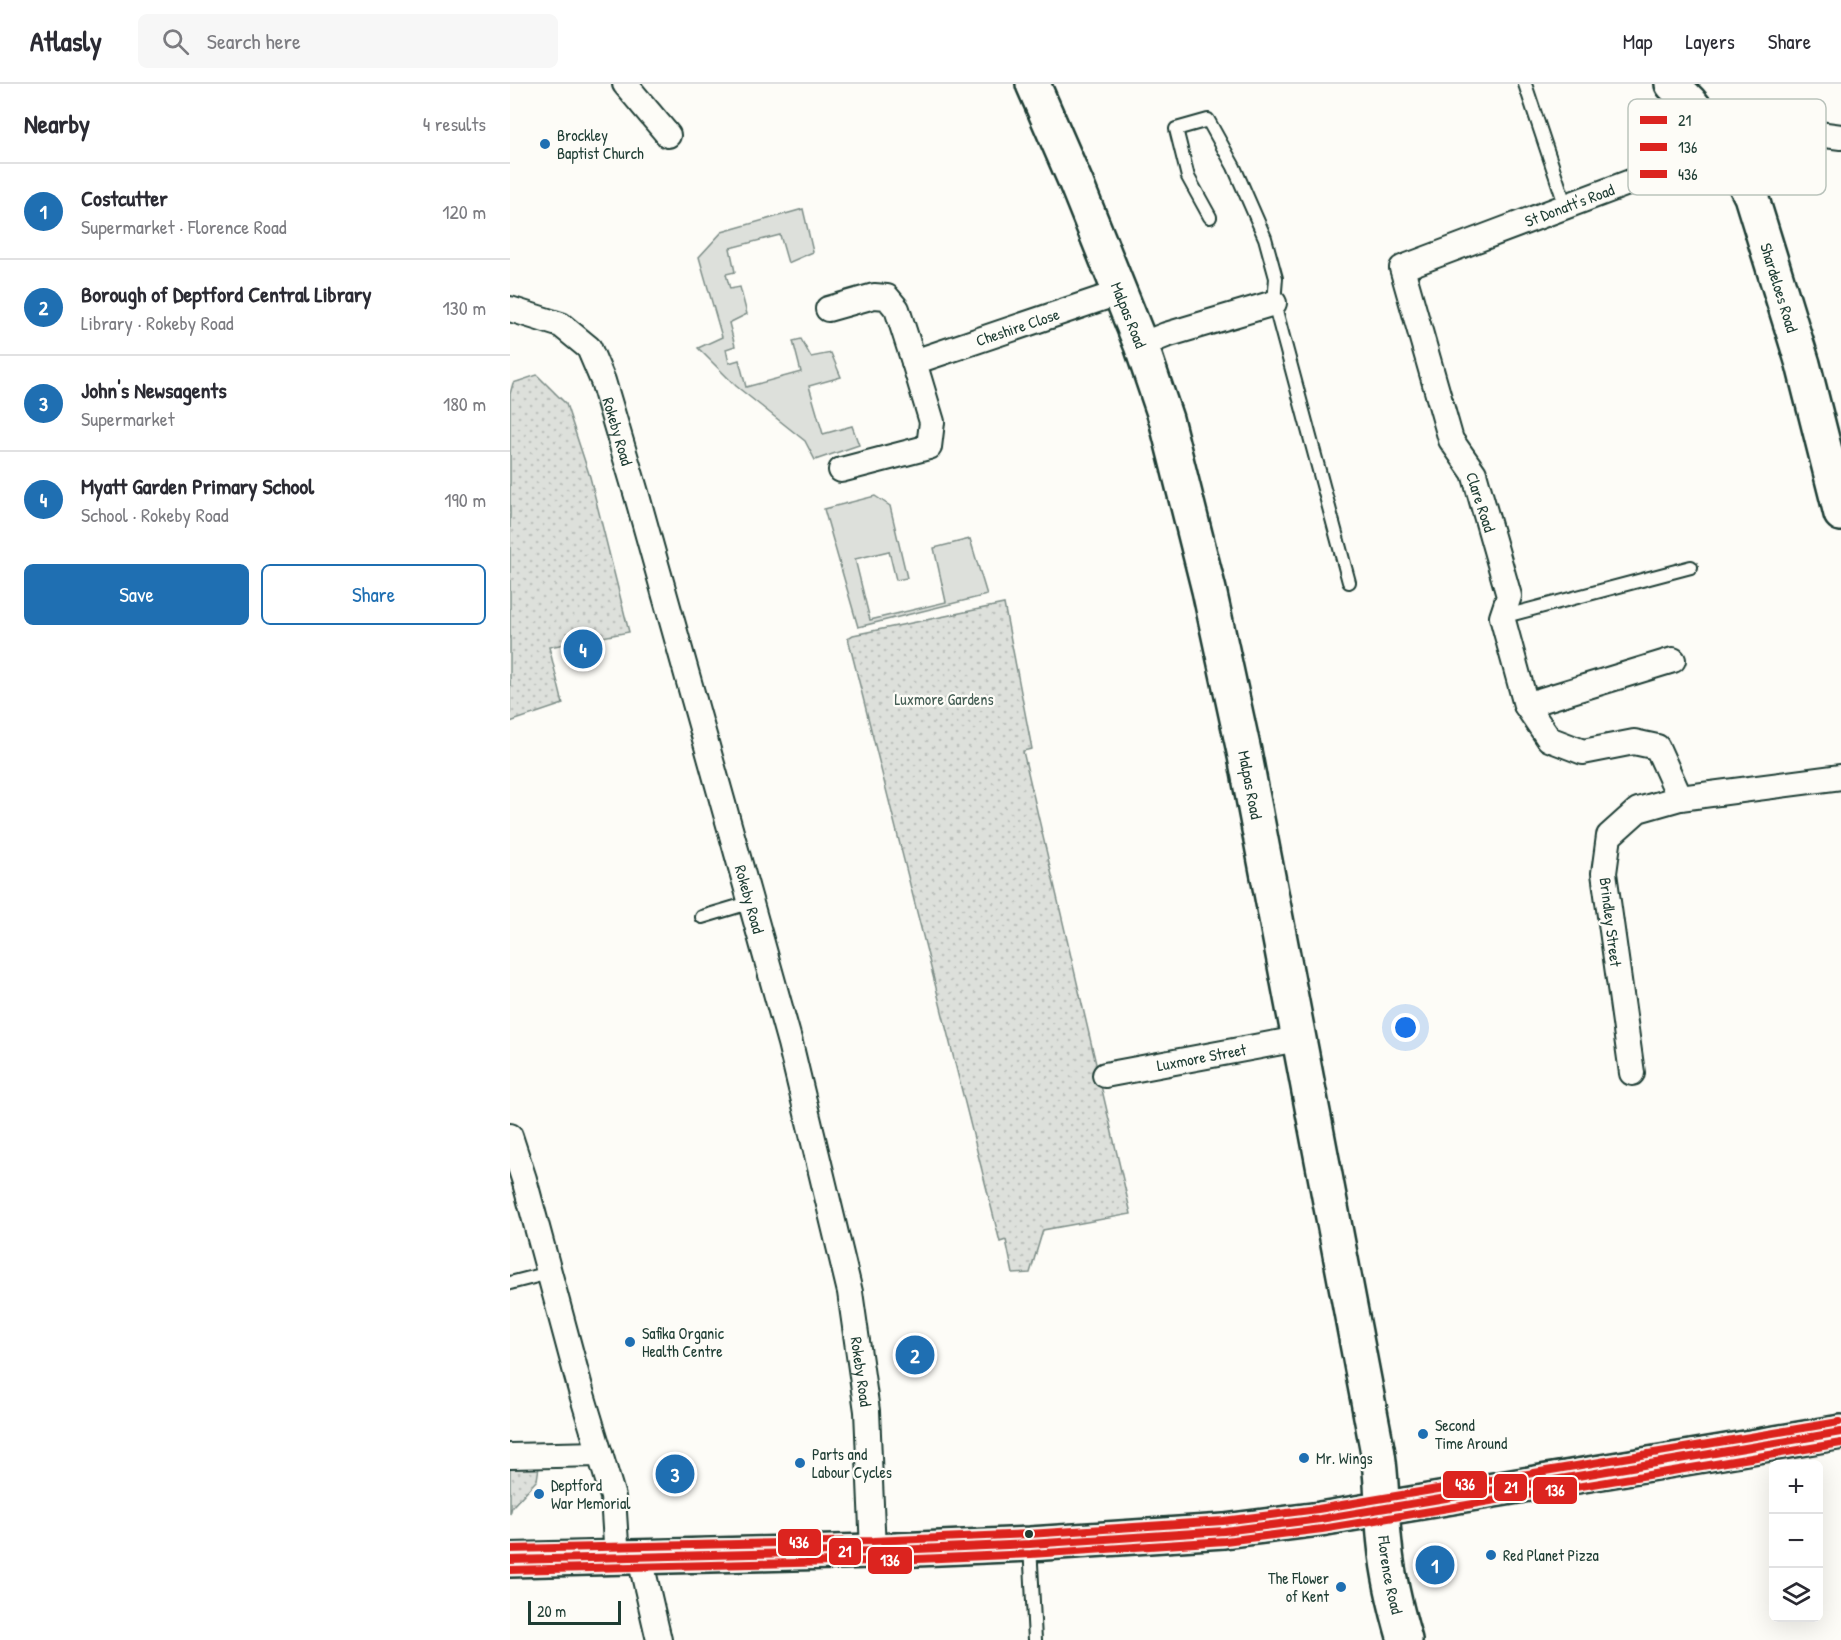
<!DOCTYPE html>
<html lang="en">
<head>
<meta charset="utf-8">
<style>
  :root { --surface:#fff; --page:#f7f7f7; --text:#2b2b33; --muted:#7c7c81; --line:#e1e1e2; --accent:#1f6fb2 }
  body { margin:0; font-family:"Patrick Hand",sans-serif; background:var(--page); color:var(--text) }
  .controls { position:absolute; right:18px; bottom:18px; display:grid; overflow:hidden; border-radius:9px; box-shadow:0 6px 24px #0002 }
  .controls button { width:54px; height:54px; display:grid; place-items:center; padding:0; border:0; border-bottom:2px solid var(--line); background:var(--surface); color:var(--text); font:30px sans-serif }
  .scale { position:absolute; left:18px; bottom:15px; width:93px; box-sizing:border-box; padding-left:6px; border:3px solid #1f3d34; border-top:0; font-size:16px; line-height:21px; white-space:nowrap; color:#1f3d34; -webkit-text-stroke:4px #fdfcf7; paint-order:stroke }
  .you { position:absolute; left:896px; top:944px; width:21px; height:21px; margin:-15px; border:4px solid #fff; border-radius:50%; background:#1a73e8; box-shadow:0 0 0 9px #1a73e833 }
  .badge { display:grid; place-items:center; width:39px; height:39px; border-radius:50%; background:var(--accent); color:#fff; font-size:20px; font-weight:700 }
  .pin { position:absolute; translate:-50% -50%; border:3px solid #fff; box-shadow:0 2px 6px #0006 }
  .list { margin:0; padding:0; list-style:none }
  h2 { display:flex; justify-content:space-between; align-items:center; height:78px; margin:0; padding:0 24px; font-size:26px }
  h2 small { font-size:20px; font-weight:400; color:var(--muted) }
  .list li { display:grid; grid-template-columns:39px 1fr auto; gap:18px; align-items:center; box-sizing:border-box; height:96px; padding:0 24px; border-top:2px solid var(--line) }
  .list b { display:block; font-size:22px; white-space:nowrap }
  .list p { margin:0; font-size:20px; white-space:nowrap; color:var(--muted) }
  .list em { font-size:20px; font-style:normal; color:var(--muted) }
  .actions { display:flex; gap:12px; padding:18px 24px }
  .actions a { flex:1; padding:14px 0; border:2px solid var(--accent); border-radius:9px; text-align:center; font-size:21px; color:var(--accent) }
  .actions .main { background:var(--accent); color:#fff }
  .icon { flex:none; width:33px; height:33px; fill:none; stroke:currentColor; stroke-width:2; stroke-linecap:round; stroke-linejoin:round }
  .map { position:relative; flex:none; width:1331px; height:1556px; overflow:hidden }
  header { display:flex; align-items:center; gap:36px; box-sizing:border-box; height:84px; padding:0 30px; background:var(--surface); border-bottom:2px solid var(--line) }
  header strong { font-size:28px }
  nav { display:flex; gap:33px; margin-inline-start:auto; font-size:21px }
  .search { width:420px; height:54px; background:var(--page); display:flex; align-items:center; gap:15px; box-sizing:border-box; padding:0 21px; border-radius:9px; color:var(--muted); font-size:22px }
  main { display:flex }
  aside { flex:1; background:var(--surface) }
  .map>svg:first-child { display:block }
  .park { fill:url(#park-dots); stroke:#7e8e88; stroke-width:1.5 }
  .garden { fill:#dde0db; stroke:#7e8e88; stroke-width:1.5 }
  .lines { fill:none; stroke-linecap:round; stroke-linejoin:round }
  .lane-casing { stroke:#1f3d34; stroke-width:16 }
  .street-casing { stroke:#1f3d34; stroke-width:28 }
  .secondary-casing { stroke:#1f3d34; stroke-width:38 }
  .highway-casing { stroke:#1f3d34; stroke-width:38 }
  .lane { stroke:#fdfcf7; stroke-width:12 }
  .street { stroke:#fdfcf7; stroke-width:24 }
  .secondary { stroke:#fdfcf7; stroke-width:33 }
  .highway { stroke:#fdfcf7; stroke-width:33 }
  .bus-1-casing { stroke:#fdfcf7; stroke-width:12 }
  .bus-2-casing { stroke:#fdfcf7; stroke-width:12 }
  .bus-3-casing { stroke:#fdfcf7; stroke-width:12 }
  .bus-1 { stroke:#dc241f; stroke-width:8 }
  .bus-2 { stroke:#dc241f; stroke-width:8 }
  .bus-3 { stroke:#dc241f; stroke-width:8 }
  .poi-dot { fill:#1f6fb2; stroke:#fdfcf7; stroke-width:2 }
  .bus-dot { fill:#1f3d34; stroke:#fdfcf7; stroke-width:2 }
  .labels { text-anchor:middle; stroke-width:4.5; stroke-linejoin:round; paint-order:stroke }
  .poi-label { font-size:16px; fill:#1f3d34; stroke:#fdfcf7; text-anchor:start }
  .street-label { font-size:16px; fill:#1f3d34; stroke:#fdfcf7 }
  .park-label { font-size:16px; fill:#455e55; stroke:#fdfcf7 }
  .key { fill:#fdfcf7; stroke:#bac3bc; stroke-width:1.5 }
  .key-label { font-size:16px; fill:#1f3d34 }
  .line-badge { stroke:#fdfcf7; stroke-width:2 }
  .badge-label { font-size:16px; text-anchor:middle; font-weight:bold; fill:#fff }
</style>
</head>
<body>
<header>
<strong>Atlasly</strong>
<div class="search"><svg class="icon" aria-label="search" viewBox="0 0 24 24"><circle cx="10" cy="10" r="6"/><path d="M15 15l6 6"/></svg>Search here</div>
<nav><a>Map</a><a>Layers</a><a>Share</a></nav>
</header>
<main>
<aside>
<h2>Nearby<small>4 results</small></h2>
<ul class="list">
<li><span class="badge">1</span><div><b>Costcutter</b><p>Supermarket · Florence Road</p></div><em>120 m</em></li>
<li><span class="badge">2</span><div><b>Borough of Deptford Central Library</b><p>Library · Rokeby Road</p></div><em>130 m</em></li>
<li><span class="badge">3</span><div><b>John's Newsagents</b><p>Supermarket</p></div><em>180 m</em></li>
<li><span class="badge">4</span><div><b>Myatt Garden Primary School</b><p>School · Rokeby Road</p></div><em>190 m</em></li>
</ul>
<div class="actions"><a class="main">Save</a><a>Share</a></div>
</aside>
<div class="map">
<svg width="1331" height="1556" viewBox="0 0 1331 1556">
  <defs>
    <pattern id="park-dots" width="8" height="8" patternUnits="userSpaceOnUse" patternTransform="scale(1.5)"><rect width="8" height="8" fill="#dde0db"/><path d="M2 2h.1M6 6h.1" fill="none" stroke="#bdc1bd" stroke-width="1.8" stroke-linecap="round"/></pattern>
  </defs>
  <rect width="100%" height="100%" fill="#fdfcf7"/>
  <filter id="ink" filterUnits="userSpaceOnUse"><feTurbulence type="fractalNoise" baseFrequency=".0167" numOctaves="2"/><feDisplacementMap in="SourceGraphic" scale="12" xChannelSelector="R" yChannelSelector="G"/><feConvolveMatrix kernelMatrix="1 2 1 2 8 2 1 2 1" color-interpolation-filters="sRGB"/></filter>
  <g filter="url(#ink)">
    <path class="park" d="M27,291L56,320L80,393L119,548L39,563L53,620L0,638V310L3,299Z
      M494,520L522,665L513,667L621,1130L533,1146L520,1189L503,1190L496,1156L490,1158L338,554L343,551Z
      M29,1383L27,1396L2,1423L0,1430V1384Z"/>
    <path class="garden" d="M293,125L303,168L278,179L270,151L220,164L225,188L216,190L220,205L230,203L237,230L219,239L225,262L216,265L219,279L229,276L236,303L291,288L283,257L291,255L301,273L321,269L331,293L299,302L313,350L342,342L349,361L305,376L295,357L226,302L188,264L212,253L189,173L212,148Z
      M365,412L380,422L397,494L386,496L379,467L345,475L360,536L436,518L424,464L460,455L477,511L348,543L314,425Z"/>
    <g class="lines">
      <g class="lane-casing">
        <path id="lane" d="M1015,0L1056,123
          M700,133L678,93L666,45L698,36L724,83L755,154L766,194L764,219L839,498
          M992,533L1181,483
          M192,833L239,819
          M0,1199L39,1189
          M520,1461L525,1556"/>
      </g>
      <g class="street-casing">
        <g id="street">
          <path d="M115,0L158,51"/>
          <path id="s1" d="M0,225L51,241L79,264L93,297L127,412L280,959L340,1208L357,1327L363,1467"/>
          <path d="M318,225L364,212L377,213L387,225L404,278"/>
          <path d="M631,261L656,251L764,219"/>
          <path id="s2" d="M331,386L419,363L422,338L404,278L611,208"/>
          <path d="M1016,621L1163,576"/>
          <path id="s3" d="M1170,714L1147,663L1124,658L1073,668L1039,655L1016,621L992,533L999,512L964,389L941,356L892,184L1216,62L1261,49L1293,48L1331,53"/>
          <path d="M1122,989L1094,789L1099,752L1128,726L1170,714L1331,693"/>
          <path id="s4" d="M595,991L788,955"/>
          <path d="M0,1052L14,1095L71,1307L103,1413L107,1475"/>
          <path d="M0,1372L90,1370"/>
          <path d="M130,1474L149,1556"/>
        </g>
      </g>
      <g class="secondary-casing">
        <g id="secondary">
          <path id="s5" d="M523,0L566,99L631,261L656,335L699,506L735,672L867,1364C873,1396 871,1428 875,1461C878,1493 886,1525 895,1556"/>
          <path id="s6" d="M1162,0L1180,18L1216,62L1241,112L1293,280L1331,430"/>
        </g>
      </g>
      <g class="highway-casing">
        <path id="highway" d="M0,1476L363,1467L520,1460L714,1447L810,1435L1331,1348"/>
      </g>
      <use href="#lane" class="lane"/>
      <use href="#street" class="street"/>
      <use href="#secondary" class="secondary"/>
      <use href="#highway" class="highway"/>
      <g class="bus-1-casing">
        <path id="bus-1" d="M0,1476L363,1467L520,1460L714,1447L810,1435L1331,1348"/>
      </g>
      <g class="bus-2-casing">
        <path id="bus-2" d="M0,1486L363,1477L521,1470L715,1457L812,1445L1331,1359"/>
      </g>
      <g class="bus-3-casing">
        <path id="bus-3" d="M0,1465L363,1457L519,1450L713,1437L808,1425L1329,1338"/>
      </g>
      <use href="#bus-1" class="bus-1"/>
      <use href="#bus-2" class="bus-2"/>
      <use href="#bus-3" class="bus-3"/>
    </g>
  </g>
  <g class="poi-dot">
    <circle cx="35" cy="60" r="6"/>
    <circle cx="120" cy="1258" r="6"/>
    <circle cx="913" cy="1350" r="6"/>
    <circle cx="794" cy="1374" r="6"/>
    <circle cx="290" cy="1379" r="6"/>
    <circle cx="29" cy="1410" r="6"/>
    <circle cx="981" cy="1471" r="6"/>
    <circle cx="831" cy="1503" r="6"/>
  </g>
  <circle class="bus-dot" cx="519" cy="1450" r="5"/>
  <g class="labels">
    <g class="poi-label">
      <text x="47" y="57">Brockley<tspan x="47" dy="18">Baptist Church</tspan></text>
      <text x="132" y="1255">Safika Organic<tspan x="132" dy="18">Health Centre</tspan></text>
      <text x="925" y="1347">Second<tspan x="925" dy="18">Time Around</tspan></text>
      <text x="302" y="1376">Parts and<tspan x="302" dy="18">Labour Cycles</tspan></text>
      <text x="806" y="1380">Mr. Wings</text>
      <text x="41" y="1407">Deptford<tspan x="41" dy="18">War Memorial</tspan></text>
      <text x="993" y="1477">Red Planet Pizza</text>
      <text x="819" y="1500" text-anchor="end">The Flower<tspan x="819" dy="18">of Kent</tspan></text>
    </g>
    <g class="street-label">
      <text dy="6" stroke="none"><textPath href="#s3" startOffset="848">St Donatt's Road</textPath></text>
      <text dy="6" stroke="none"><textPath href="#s6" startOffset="234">Shardeloes Road</textPath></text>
      <text dy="6" stroke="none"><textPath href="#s5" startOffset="250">Malpas Road</textPath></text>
      <text dy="6" stroke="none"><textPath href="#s2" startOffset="288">Cheshire Close</textPath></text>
      <text dy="6" stroke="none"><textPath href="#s1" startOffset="178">Rokeby Road</textPath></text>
      <text transform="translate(971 418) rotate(72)" y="6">Clare Road</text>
      <text dy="6" stroke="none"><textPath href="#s5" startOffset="736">Malpas Road</textPath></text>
      <text dy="6" stroke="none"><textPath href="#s1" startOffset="664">Rokeby Road</textPath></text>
      <text transform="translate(1101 838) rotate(83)" y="6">Brindley Street</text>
      <text dy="6" stroke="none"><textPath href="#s4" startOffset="98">Luxmore Street</textPath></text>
      <text dy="6" stroke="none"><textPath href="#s1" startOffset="1150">Rokeby Road</textPath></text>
      <text dy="6" stroke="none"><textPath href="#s5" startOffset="1539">Florence Road</textPath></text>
    </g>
    <g class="park-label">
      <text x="434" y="621">Luxmore Gardens</text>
    </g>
  </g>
  <rect x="1118" y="15" width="198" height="96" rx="9" class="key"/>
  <rect x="1130" y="32" width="27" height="8" fill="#dc241f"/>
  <rect x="1130" y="59" width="27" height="8" fill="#dc241f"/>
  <rect x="1130" y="86" width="27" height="8" fill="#dc241f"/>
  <g class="key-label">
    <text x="1168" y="42">21</text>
    <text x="1168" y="69">136</text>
    <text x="1168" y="96">436</text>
  </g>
  <g class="line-badge">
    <rect x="932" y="1386" width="46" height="29" rx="6" fill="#dc241f"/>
    <rect x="983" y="1389" width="35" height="29" rx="6" fill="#dc241f"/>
    <rect x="1022" y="1392" width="46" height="29" rx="6" fill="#dc241f"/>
    <rect x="267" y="1444" width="45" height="29" rx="6" fill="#dc241f"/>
    <rect x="318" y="1453" width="34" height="29" rx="6" fill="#dc241f"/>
    <rect x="357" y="1462" width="46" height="29" rx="6" fill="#dc241f"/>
  </g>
  <g class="badge-label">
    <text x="955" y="1406">436</text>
    <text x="1001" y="1409">21</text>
    <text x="1045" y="1412">136</text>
    <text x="289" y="1464">436</text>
    <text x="335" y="1473">21</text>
    <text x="380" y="1482">136</text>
  </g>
</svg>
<div class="controls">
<button>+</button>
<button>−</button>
<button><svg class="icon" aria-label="layers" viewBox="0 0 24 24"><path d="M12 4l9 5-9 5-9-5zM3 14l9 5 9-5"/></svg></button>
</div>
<div class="scale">20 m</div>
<div class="you"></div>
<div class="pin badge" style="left:925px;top:1481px">1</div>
<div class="pin badge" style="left:405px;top:1271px">2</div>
<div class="pin badge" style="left:165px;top:1390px">3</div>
<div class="pin badge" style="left:73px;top:565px">4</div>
</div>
</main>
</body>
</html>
